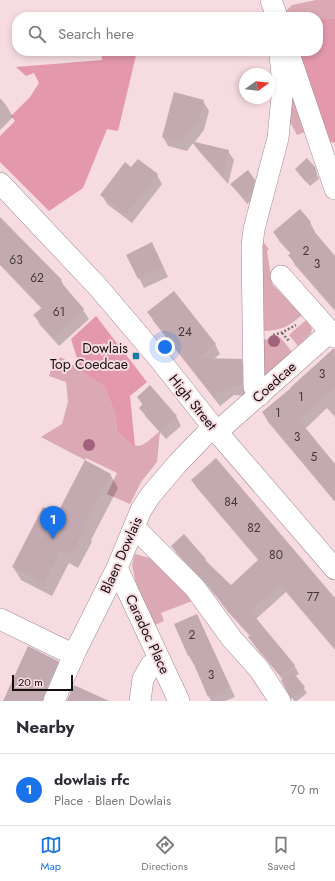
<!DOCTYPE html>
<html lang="en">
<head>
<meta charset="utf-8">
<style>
  :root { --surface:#fff; --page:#f2f2f3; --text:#2b2b33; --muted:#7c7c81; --line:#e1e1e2; --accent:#1a73e8 }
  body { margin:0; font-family:Jost,sans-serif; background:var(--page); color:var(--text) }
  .compass { position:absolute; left:239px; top:68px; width:36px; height:36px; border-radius:50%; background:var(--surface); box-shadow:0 2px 6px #0003; rotate:75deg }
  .scale { position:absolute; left:12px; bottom:10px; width:61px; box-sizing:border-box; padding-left:4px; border:2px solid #170e10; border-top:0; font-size:11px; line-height:14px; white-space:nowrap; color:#170e10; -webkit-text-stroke:3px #f6dce1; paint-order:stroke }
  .you { position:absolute; left:165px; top:347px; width:14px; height:14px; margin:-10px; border:3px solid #fff; border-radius:50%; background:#1a73e8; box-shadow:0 0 0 6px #1a73e833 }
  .badge { display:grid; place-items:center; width:26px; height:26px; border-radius:50%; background:var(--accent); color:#fff; font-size:13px; font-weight:700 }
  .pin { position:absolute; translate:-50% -33px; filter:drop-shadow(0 1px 2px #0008) }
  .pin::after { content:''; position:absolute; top:21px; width:14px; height:12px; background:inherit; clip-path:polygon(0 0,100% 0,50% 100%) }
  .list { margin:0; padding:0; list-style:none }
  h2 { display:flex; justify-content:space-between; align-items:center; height:52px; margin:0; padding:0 16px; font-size:17px }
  h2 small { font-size:13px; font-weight:400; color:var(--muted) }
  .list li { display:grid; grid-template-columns:26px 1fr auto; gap:12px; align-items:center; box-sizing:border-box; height:72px; padding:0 16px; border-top:1px solid var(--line) }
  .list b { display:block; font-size:15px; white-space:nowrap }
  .list p { margin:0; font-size:13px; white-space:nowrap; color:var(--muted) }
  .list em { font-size:13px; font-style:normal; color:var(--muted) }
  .icon { flex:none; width:22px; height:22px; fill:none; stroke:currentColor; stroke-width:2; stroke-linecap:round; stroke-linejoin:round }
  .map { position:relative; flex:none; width:335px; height:701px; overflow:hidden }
  .search { position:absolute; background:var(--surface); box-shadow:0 2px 6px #0003; left:12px; right:12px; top:12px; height:44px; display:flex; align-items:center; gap:10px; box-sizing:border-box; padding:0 14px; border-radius:16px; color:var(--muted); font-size:15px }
  .sheet { height:124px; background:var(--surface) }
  nav { display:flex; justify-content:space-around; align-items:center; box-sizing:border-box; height:56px; border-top:1px solid var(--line); background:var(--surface); font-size:11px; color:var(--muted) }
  nav a { display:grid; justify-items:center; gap:2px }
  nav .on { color:var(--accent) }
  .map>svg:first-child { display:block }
  .green { fill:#daa9b4 }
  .forest { fill:#e398ab }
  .shadow { fill:#0003 }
  .building { fill:#c3aab0 }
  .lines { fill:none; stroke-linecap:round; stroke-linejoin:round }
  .minor-casing { stroke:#a28a8f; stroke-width:22 }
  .path { stroke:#806f73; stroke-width:2.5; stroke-dasharray:2 2; stroke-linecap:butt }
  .minor { stroke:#fff; stroke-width:21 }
  .tree { fill:#a1637c }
  .poi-dot { fill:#137ca6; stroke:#f6dce1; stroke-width:1.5 }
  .labels { text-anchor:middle; stroke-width:4; stroke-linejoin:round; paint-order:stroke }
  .number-label { font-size:12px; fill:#423538 }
  .poi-label { font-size:14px; fill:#170e10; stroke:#f6dce1; text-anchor:end }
  .street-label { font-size:14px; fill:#170e10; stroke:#f6dce1 }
</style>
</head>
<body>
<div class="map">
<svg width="335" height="701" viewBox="0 0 335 701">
  <rect width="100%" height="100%" fill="#f6dce1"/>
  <path class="green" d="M316,0H335V19H318V17H285V12L292,5Z
    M286,61L308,131L297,135L289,120Z
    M259,237L269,249L267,251L272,284L302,315C287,328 279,331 259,331Z
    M306,320L312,328L311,333L298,346L289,335Z
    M281,338L292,352L265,376H262L259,340Z
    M61,357L105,387L115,414L117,432C139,452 139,449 160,431L157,462L141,482L130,504L107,494L117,473L86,458L85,460L41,437L62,424L68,402L66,382L49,376L53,364Z
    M135,554L153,559L195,600L161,613L164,621L155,625L136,584L132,565Z"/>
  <path class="forest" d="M318,19H335V143L328,141L296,51H318Z
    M101,51H137L118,131L107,129L83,188L49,211L0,162V136L15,121L11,116L30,97L39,83L34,73L26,76L16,67L102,60Z
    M96,316L147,382L130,396L135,446L131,444L117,432L115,414L105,387L81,371L71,339Z"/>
  <path class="shadow" d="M0,98L6,105L13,117L0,130Z
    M203,101L209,111L204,130L194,143L228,151L234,160L228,184L198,150L193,143L187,151L168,146L163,137Z
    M131,168L157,175L162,184L132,223L107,204L102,195Z
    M314,168L319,179L310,186L299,174Z
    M254,180L257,185L253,199L247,204L231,184Z
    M0,219L61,280L66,290L83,310L89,319L59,346L40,325L35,315L42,309L0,265Z
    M310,222L315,232L314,233L335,257V311L295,265L290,256L291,254L279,241L274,232Z
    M157,253L168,277L144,288L128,255Z
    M149,312L215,344L220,354L214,359L241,360L247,370V396L234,395L220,406L154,322Z
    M335,350V417L327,408L305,429L335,465V502L268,422L263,413L292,389Z
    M138,397L176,416L181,426L166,439L146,417L141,408L143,406Z
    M110,474L118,488L91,540L92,542L78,568L69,563L52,596L21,580L13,567L57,515Z
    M192,480L335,600V650L286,592L256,619L294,665L299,674L295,676L307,693L297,701H294L282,680H283L254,645L250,636L228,612L210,588L177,554L172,546L205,559L209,565L231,586L259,561L197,488Z
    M197,615L235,697L225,701H211L195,664L194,665L189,656Z
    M58,661L63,671L50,701H4Z"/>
  <path class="building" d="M174,92L204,100L199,120L182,142L162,137Z
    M191,141L229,150L223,176Z
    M307,158L315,167L317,174L306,182L295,169Z
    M138,159L158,174L126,214L100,195L125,162L131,167Z
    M248,170L255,180L251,194L244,199L230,184Z
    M300,209L311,222L308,224L335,256V309L288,255L291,253L273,232Z
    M0,217L62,280L60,281L84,309L53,337L33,315L43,307L0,264Z
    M152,242L163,267L138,279L126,255Z
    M174,291L216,344L198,358L242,359V386H228L214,397L147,312Z
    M333,349H335V387L299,420L335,464V501L262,412L291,388H290Z
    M150,385L177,416L160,431L139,408L143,404L137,397Z
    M216,458L335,598V648L280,584L250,611L295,665L281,676L248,637L250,635L222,603L223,602L214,594L203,580L171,546L184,534L206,559L205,560L231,585L259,559L191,480Z
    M85,460L111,474L83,527L85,528L71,555L61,550L44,583L12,567L43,507L57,514Z
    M197,614L230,687L208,697L190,655L188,656L174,624Z
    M28,646L58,661L43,696L42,701H3Z
    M292,671L305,687L291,699L281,680Z
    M74,685L109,701H67Z"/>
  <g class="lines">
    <g class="minor-casing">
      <path id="minor" d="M271,0L277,17
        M288,51L335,189
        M0,183L98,287L160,360L217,432L335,569
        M281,276L335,337
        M260,395L254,387L252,246L254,229L278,138L283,86L280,55L281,51
        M217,432L330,332
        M135,528L195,588L232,639L259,669L280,701
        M117,568L179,701
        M0,619L74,655
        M54,701L76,650L117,568L141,510L150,496L178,463L204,436L214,428
        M140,701L143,679L151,665L160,660"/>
    </g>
    <path class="path" d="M282,333L289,341
      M273,335L281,333L296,325"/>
    <use href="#minor" class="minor"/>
  </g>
  <g class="tree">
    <circle cx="274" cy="341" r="6"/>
    <circle cx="89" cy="445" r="6"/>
  </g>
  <rect class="poi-dot" x="132" y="352" width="8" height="8" rx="2"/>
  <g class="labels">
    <g class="number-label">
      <text x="306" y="255">2</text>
      <text x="16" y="264">63</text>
      <text x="317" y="268">3</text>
      <text x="37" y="282">62</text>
      <text x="59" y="316">61</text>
      <text x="185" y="336">24</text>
      <text x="322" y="378">3</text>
      <text x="301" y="401">1</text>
      <text x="278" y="417">1</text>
      <text x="297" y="441">3</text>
      <text x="314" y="461">5</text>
      <text x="231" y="506">84</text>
      <text x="254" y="532">82</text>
      <text x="276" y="559">80</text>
      <text x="313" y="601">77</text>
      <text x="192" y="639">2</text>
      <text x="211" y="679">3</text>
    </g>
    <g class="poi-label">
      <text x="128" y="353">Dowlais<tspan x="128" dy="16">Top Coedcae</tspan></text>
    </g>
    <g class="street-label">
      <text transform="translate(274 382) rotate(-42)" y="5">Coedcae</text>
      <text transform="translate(193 402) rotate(51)" y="5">High Street</text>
      <text transform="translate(121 555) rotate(-66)" y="5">Blaen Dowlais</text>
      <text transform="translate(148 634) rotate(65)" y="5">Caradoc Place</text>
    </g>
  </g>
</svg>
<svg class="compass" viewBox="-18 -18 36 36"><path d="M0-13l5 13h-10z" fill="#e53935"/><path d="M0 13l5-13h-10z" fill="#7c7c81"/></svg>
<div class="scale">20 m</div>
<div class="you"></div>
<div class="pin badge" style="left:53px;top:539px">1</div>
<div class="search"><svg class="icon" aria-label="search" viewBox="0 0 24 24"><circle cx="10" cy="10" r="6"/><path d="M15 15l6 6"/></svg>Search here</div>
</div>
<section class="sheet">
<h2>Nearby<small></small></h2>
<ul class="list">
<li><span class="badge">1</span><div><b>dowlais rfc</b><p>Place · Blaen Dowlais</p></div><em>70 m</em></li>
</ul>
</section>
<nav>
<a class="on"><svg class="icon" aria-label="map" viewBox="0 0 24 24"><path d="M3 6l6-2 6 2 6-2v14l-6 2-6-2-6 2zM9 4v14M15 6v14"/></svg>Map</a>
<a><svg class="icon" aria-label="directions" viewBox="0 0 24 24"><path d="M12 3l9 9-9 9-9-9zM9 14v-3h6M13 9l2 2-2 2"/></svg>Directions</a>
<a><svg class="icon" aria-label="saved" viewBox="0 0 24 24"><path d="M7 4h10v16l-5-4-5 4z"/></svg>Saved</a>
</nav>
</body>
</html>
